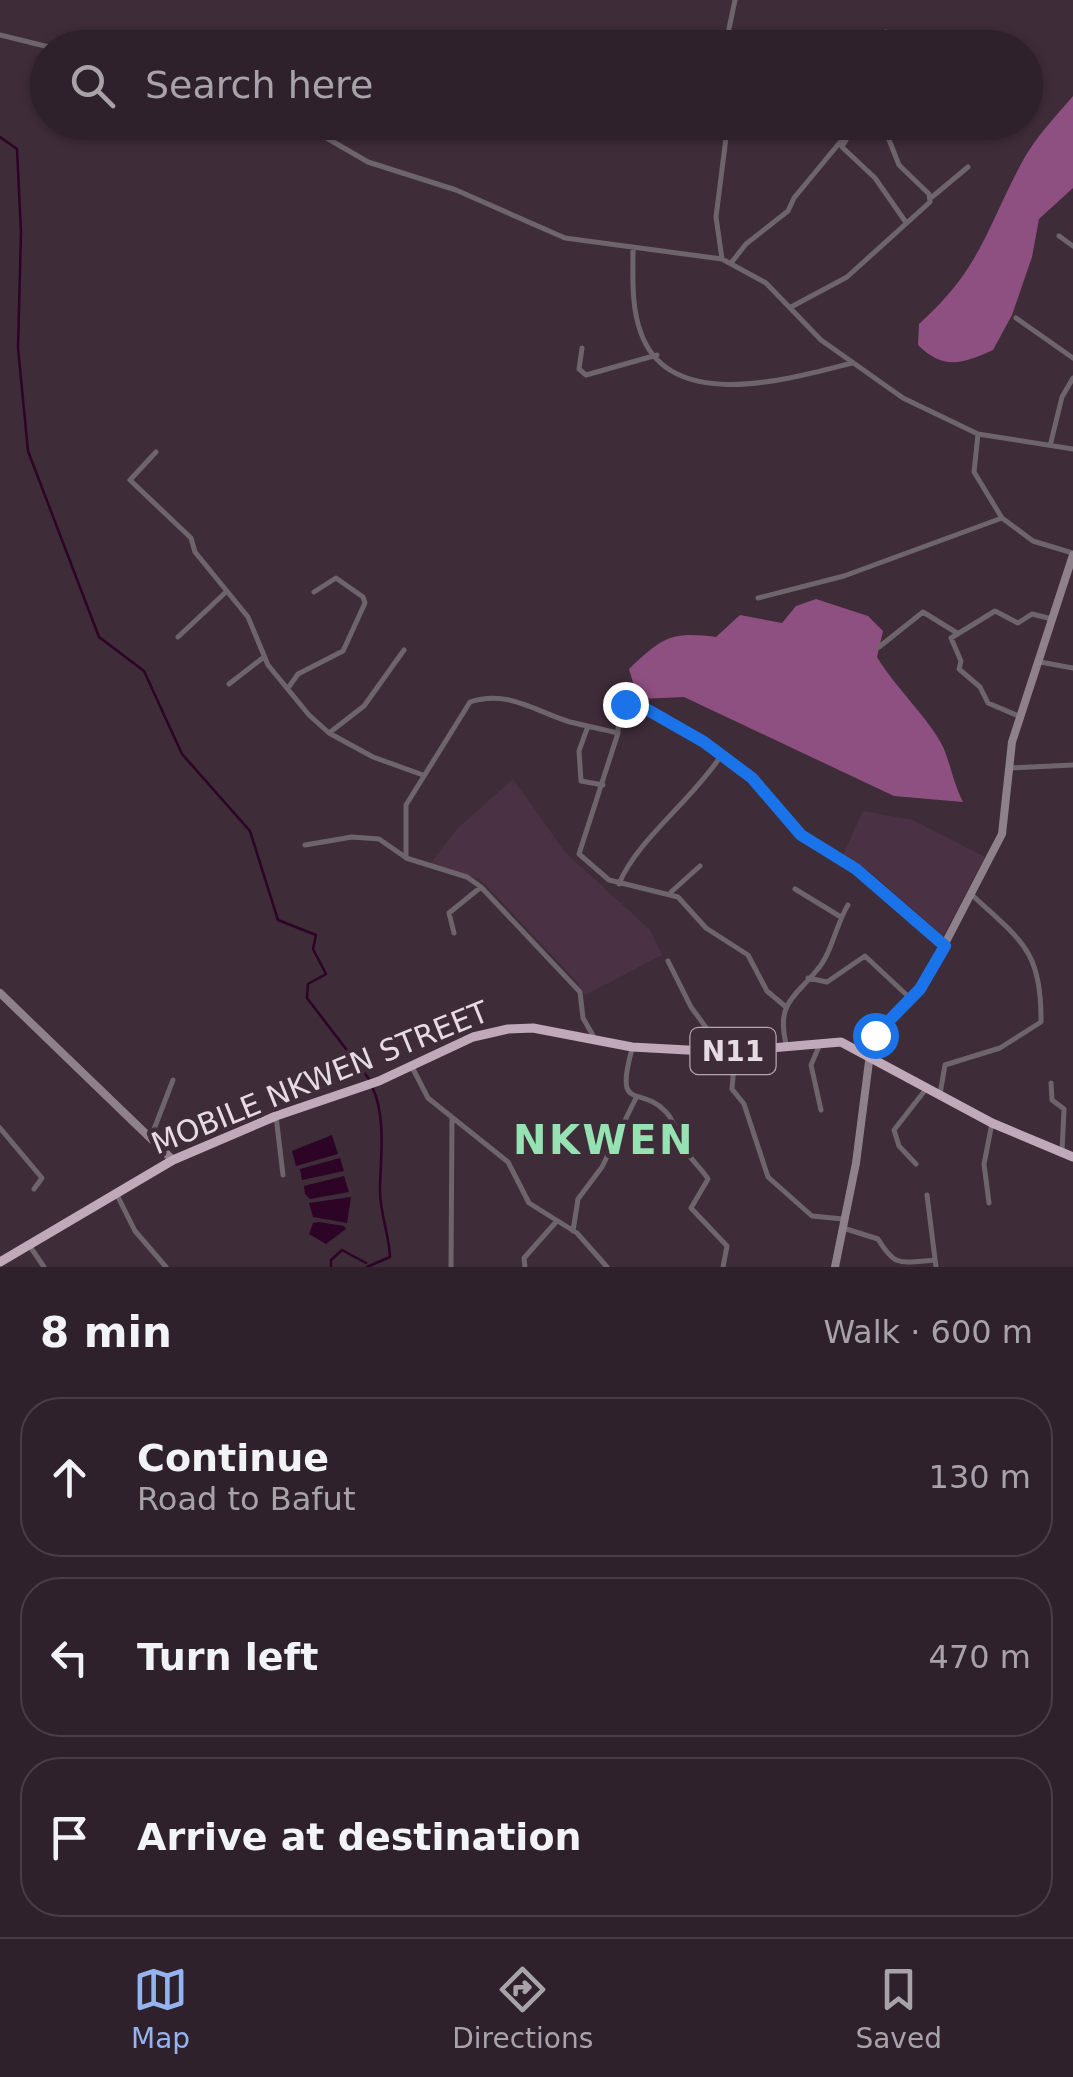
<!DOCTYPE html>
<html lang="en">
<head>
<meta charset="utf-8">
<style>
  :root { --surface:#2e212b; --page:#3a2e37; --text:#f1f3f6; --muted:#a7a3a9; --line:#493e47; --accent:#95b2f1 }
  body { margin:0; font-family:"DejaVu Sans",sans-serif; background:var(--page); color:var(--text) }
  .stop { position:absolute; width:30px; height:30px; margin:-22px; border:8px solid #1a73e8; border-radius:50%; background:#fff }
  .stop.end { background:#1a73e8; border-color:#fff; box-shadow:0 2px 10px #0008 }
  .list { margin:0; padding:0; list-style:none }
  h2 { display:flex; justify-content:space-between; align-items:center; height:130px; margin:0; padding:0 40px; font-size:42px }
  h2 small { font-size:32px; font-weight:400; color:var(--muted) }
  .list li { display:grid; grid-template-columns:65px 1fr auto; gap:30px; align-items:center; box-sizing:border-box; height:160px; margin:0 20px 20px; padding:0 20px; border:2px solid var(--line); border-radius:40px }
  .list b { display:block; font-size:38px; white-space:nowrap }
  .list p { margin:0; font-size:32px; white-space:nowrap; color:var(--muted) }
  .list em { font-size:32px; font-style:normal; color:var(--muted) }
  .icon { flex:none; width:55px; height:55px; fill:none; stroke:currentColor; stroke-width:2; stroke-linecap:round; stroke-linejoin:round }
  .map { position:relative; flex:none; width:1073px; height:1267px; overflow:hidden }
  .search { position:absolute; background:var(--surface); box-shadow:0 2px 8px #0004; left:30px; right:30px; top:30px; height:110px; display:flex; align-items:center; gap:25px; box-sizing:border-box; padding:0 35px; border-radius:55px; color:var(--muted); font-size:38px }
  .sheet { height:670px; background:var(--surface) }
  nav { display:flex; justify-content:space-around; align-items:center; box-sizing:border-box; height:140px; border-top:2px solid var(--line); background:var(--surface); font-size:28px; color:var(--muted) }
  nav a { display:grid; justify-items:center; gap:5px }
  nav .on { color:var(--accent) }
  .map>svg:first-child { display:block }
  .built { fill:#4a3244 }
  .forest { fill:#8e5080 }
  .water { fill:#2d0326 }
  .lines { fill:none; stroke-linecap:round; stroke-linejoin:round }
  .stream { stroke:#2d0326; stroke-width:2.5 }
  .street { stroke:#6e656c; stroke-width:5 }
  .secondary { stroke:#8f818b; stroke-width:8 }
  .highway { stroke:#c0a9b9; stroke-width:9 }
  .route { stroke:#1a73e8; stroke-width:12 }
  .labels { text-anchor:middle; stroke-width:9; stroke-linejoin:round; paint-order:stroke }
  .shield { fill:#3e2c39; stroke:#b4a6b0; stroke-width:2.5 }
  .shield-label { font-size:28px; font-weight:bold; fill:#e6dae3 }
  .street-label { font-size:30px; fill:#e6dae3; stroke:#3e2c39 }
  .district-label { font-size:40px; font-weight:bold; letter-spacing:2.5px; fill:#96e2b3; stroke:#3e2c39 }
</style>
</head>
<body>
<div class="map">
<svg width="1073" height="1267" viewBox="0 0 1073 1267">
  <rect width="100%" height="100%" fill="#3e2c39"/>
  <path class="built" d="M513,779L565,852L650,930L662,955L585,995L577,982L480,879L430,864L458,828Z
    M863,811L913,820L985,857L943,936L868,870L843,855Z"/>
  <path class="forest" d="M1073,96V188L1039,219L1032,257L1012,315L993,350C962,364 943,370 918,345L919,324C980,269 985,232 1021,164C1034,139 1055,117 1073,96Z
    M816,599L868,616L883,631L877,657C894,686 933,723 944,749C951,767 954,784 963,802L894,796L684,697L638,699L629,669C662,638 670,631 716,637L740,615L782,623L796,606Z"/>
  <path class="water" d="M332,1135L338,1154L296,1166L292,1151Z
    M340,1158L344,1171L302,1180L300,1169Z
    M344,1176L349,1192L310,1199L305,1194L304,1186Z
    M351,1197L347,1223L313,1217L309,1203Z
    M319,1222L344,1226L346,1229L326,1244L309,1234L313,1223Z"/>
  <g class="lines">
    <path class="stream" d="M0,137L17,149L21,232L18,348L28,451L99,637L144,671L182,754L250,831L278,920L316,935L313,949L326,974L308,984L307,998L369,1079
      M331,1267V1260L342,1250L366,1263
      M367,1267L390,1257C389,1232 379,1212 380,1187C381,1154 386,1117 372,1086"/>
    <path class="street" d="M0,35L53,48
      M139,48H177
      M725,48L735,0
      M885,48L886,32
      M299,122L368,162L456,190L565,238L722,259L766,283L821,340L903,398L978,434L1073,449
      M856,122L842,147L875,178L905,221
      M932,197L968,167
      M1059,236L1073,246
      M633,248C633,276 631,307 641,333C670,415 793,378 852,363
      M722,259L716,217L728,122
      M731,263L746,244L788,211L794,198L841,141
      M791,307L847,277L930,202L929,194L899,165L882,122
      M1016,318L1073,358
      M582,348L579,369L586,375L657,355
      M978,434L974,472L1002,518L1033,541L1073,553
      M1051,442L1062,397L1073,378
      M156,452L130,480L191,538L195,552L248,617L268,665L309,715L329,733L373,757L423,775
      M758,598L844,576L1002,518
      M178,637L227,591
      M879,647L923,612L957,633
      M1040,662L1073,668
      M229,684L264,657
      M288,688L298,674L343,651L365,603L363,597L336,578L314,592
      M1021,717L988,703L980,687L959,669L961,661L951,638L995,611L1018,623L1032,614L1052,619
      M588,726L579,751L581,781L603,785
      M329,733L364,706L404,650
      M1010,768L1073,765
      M305,845L352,837L379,839L405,857
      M619,884C636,841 693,799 720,757
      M795,889L841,917
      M671,892L700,866
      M454,933L449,913L481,887
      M668,961L691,1007L724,1052
      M808,978L827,982L865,956L911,999
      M786,1007L767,991L748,955L706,928L678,897L609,880L579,854L618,733L619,708L625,704L648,710L705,742L752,778L801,835L856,869L945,946
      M595,1039L583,1018L580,992L481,887L467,877L406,858V805L470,702C508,689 536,712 570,722C586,726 602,729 618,733
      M786,1044C776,1003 795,997 817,970C832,953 836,924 848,905
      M820,1044L811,1065L821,1110
      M632,1049C614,1114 640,1084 666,1112C675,1121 678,1137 684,1148C690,1159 701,1168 708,1179L691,1208L727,1246L723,1267
      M735,1053L732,1089L744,1104L768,1177L812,1216L843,1219
      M412,1067L428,1098L508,1162L529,1203L577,1233L607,1267
      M1051,1083L1052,1100L1064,1109L1062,1152
      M940,1094L945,1065L1000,1048L1041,1022C1042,949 1020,940 971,894
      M276,1116L283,1175
      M0,1128L42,1178L34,1189
      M151,1137L173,1080
      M916,1164L899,1146L894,1130L926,1089
      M117,1195L135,1231L166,1267
      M927,1195L936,1267
      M989,1203L984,1164L992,1123
      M843,1228L878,1239C895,1267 899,1263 935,1260
      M573,1231L578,1199L602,1167L636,1098
      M29,1245L44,1267
      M451,1267L452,1118
      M525,1267L524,1258L556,1222"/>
    <path class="secondary" d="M0,993L173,1160
      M835,1267L856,1163L871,1046L875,1035L925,982L1002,834L1012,742L1073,555"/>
    <path class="highway" d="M0,1262L173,1160L276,1116L379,1081L473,1037L508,1029L533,1028L632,1047L724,1052L841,1042L992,1123L1073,1157"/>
  </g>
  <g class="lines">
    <path class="route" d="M625,704L648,710L704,742L752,778L801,835L856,869L945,946L920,989L875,1035"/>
  </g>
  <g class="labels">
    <rect class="shield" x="690.5" y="1028" width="85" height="46" rx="8"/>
    <g class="shield-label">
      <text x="733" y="1061">N11</text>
    </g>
    <g class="street-label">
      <text transform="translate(320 1078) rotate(-22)" y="10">MOBILE NKWEN STREET</text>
    </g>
    <g class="district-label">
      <text x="604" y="1154">NKWEN</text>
    </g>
  </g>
</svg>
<div class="stop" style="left:875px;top:1035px"></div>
<div class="stop end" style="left:625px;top:704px"></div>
<div class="search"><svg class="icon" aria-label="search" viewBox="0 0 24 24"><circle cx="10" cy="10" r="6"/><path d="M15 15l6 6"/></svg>Search here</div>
</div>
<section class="sheet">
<h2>8 min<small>Walk · 600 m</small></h2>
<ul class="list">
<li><svg class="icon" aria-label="ahead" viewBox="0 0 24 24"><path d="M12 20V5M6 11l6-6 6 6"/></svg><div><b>Continue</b><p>Road to Bafut</p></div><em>130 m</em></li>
<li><svg class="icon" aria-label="left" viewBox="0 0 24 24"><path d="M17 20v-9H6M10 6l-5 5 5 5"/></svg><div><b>Turn left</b></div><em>470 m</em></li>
<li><svg class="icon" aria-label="arrive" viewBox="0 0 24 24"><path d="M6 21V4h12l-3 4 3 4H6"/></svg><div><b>Arrive at destination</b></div></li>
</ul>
</section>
<nav>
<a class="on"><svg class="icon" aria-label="map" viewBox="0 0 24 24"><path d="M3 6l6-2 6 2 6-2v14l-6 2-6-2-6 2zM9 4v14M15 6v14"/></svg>Map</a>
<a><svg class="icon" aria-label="directions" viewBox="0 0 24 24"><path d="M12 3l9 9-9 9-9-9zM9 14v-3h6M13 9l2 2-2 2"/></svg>Directions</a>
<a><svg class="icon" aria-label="saved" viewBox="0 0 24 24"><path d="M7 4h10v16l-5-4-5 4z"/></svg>Saved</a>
</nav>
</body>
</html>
